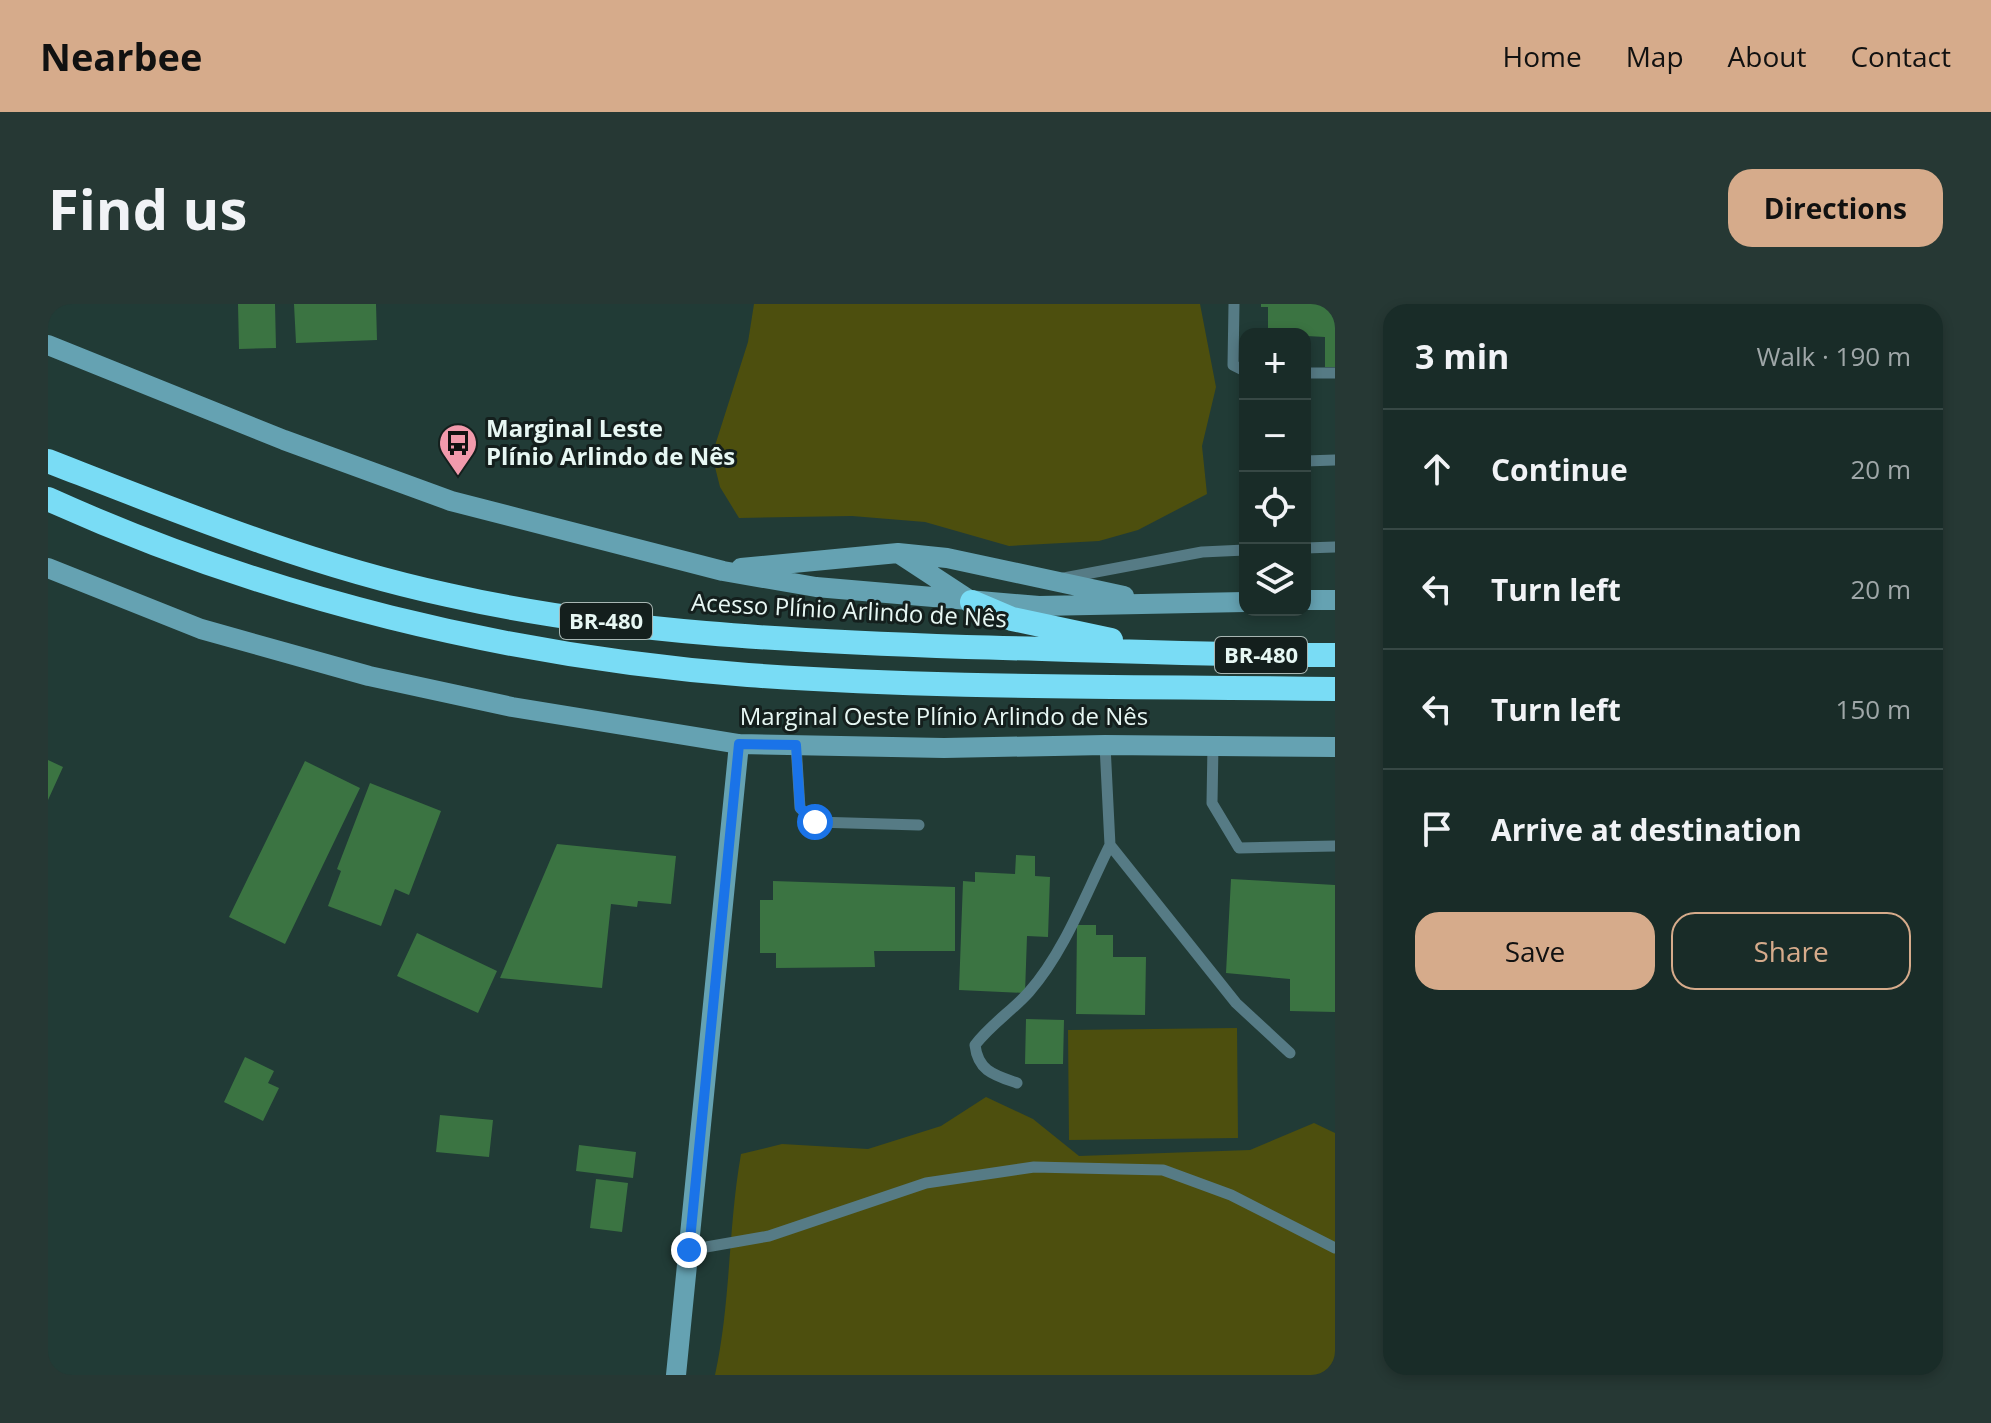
<!DOCTYPE html>
<html lang="en">
<head>
<meta charset="utf-8">
<style>
  :root { --surface:#192c28; --page:#263834; --text:#f1f3f6; --muted:#9fa7a8; --line:#374845; --accent:#d6ab8b }
  body { margin:0; font-family:"Open Sans",sans-serif; background:var(--page); color:var(--text) }
  .controls { position:absolute; right:24px; top:24px; display:grid; overflow:hidden; border-radius:16px; box-shadow:0 4px 12px #0003 }
  .controls button { width:72px; height:72px; display:grid; place-items:center; padding:0; border:0; border-bottom:2px solid var(--line); background:var(--surface); color:var(--text); font:40px sans-serif }
  .stop { position:absolute; width:24px; height:24px; margin:-18px; border:6px solid #1a73e8; border-radius:50%; background:#fff }
  .stop.end { background:#1a73e8; border-color:#fff; box-shadow:0 2px 8px #0008 }
  .list { margin:0; padding:0; list-style:none }
  h2 { display:flex; justify-content:space-between; align-items:center; height:104px; margin:0; padding:0 32px; font-size:34px }
  h2 small { font-size:26px; font-weight:400; color:var(--muted) }
  .list li { display:grid; grid-template-columns:52px 1fr auto; gap:24px; align-items:center; box-sizing:border-box; height:120px; padding:0 32px; border-top:2px solid var(--line) }
  .list b { display:block; font-size:30px; white-space:nowrap }
  .list em { font-size:26px; font-style:normal; color:var(--muted) }
  .actions { display:flex; gap:16px; padding:24px 32px }
  .actions a { flex:1; padding:18px 0; border:2px solid var(--accent); border-radius:24px; text-align:center; font-size:28px; color:var(--accent) }
  .actions .main { background:var(--accent); color:#111 }
  .icon { flex:none; width:44px; height:44px; fill:none; stroke:currentColor; stroke-width:2; stroke-linecap:round; stroke-linejoin:round }
  .map { position:relative; flex:none; width:1287px; height:1071px; overflow:hidden; border-radius:24px }
  header { display:flex; align-items:center; gap:48px; box-sizing:border-box; height:112px; padding:0 40px; background:var(--accent); color:#111 }
  header strong { font-size:38px }
  nav { display:flex; gap:44px; margin-inline-start:auto; font-size:28px }
  .intro { display:flex; align-items:center; justify-content:space-between; box-sizing:border-box; height:192px; padding:0 48px }
  h1 { margin:0; font-size:56px }
  .button { padding:20px 36px; border-radius:24px; background:var(--accent); color:#111; font-size:28px; font-weight:700 }
  main { display:flex; gap:48px; padding:0 48px }
  aside { flex:1; background:var(--surface); border-radius:24px; box-shadow:0 4px 12px #0003 }
  .map>svg:first-child { display:block }
  .green { fill:#4d4f0e }
  .building { fill:#3b7442 }
  .lines { fill:none; stroke-linecap:round; stroke-linejoin:round }
  .lane { stroke:#567b85; stroke-width:11 }
  .secondary { stroke:#65a2b2; stroke-width:20 }
  .highway { stroke:#79dcf5; stroke-width:24 }
  .route { stroke:#1a73e8; stroke-width:10 }
  .labels { text-anchor:middle; stroke-width:6; stroke-linejoin:round; paint-order:stroke }
  .shield { fill:#141f1d; stroke:#a8b6b3; stroke-width:2 }
  .shield-label { font-size:22px; font-weight:bold; fill:#e7f7f3 }
  .poi-label { font-size:24px; font-weight:bold; fill:#e7f7f3; stroke:#141f1d; text-anchor:start }
  .street-label { font-size:24px; fill:#e7f7f3; stroke:#141f1d }
</style>
</head>
<body>
<header>
<strong>Nearbee</strong>
<nav><a>Home</a><a>Map</a><a>About</a><a>Contact</a></nav>
</header>
<div class="intro"><h1>Find us</h1><a class="button">Directions</a></div>
<main>
<div class="map">
<svg width="1287" height="1071" viewBox="0 0 1287 1071">
  <rect width="100%" height="100%" fill="#213b36"/>
  <path class="green" d="M706,0H1152L1168,83L1154,142L1159,190L1090,226L1051,237L961,242L877,218L804,212L691,214L672,183L664,151L700,38Z
    M1189,724L1190,834L1021,836L1020,726Z
    M938,793L985,815L1031,852L1202,846L1266,819L1287,829V1071H667C683,998 680,923 693,850L734,840L820,845L893,822Z"/>
  <path class="building" d="M190,0H227L228,44L191,45Z
    M246,0H328L329,36L248,39Z
    M1213,0H1287V63H1277V33L1220,30V3H1213Z
    M0,456L15,463L0,496Z
    M257,457L312,484L237,640L181,613Z
    M322,479L393,507L361,591L347,585L333,622L280,602L293,567L289,565Z
    M509,540L628,552L623,600L590,597L589,603L563,600L554,684L452,674Z
    M968,551L987,552V572L1002,573L1000,633L979,632L977,689L911,686L915,577L927,578V568L967,570Z
    M1183,575L1287,581V708L1242,707V675L1178,669Z
    M725,577L907,583V647H826L827,663L728,664V649H712V596H725Z
    M1029,621H1048V631H1065V653H1098L1097,711L1028,710Z
    M369,629L449,667L430,709L349,672Z
    M978,715L1016,716L1015,760H977Z
    M197,753L226,767L220,779L231,784L215,817L176,798Z
    M392,811L445,816L441,853L388,848Z
    M531,841L588,848L585,874L528,867Z
    M548,875L580,879L574,928L542,924Z"/>
  <g class="lines">
    <path class="lane" d="M1186,0L1185,61L1197,67
      M1257,69H1287
      M1257,157L1287,156
      M1257,244L1287,243
      M1016,274L1154,248L1197,246
      M748,441L752,504L767,518L871,521
      M1057,441L1062,541L1188,699L1242,749
      M1165,441L1164,499L1191,544L1287,542
      M969,779C946,771 930,767 927,741C943,720 964,707 981,688C1017,647 1038,589 1062,541
      M641,946L721,932L878,879L986,863L1115,866L1183,891L1287,944"/>
    <path class="secondary" d="M0,41L236,136L403,197L675,267L768,283L991,302L1197,298
      M853,251L920,295
      M0,264L153,325L321,372L464,403L691,440L896,444L1057,441L1287,443
      M693,264L850,249L899,254L1076,292
      M1257,296H1287
      M628,1071L691,440"/>
    <path class="highway" d="M0,157C131,208 261,261 400,291C569,329 745,337 918,343C1041,346 1164,351 1287,351
      M0,195C219,294 460,353 700,371C895,385 1092,382 1287,385
      M924,298L964,315L1063,336"/>
  </g>
  <g class="lines">
    <path class="route" d="M641,946L691,440L748,441L752,504L767,518"/>
  </g>
  <defs>
    <g id="bus-pin" transform="scale(2)"><path d="M0 17L-7.5 6A9.5 9.5 0 1 1 7.5 6Z" fill="#f29aac" stroke="#141f1d"/><path d="M-5-6H5V4H4V6H2V4H-2V6H-4V4H-5ZM-3.5-4V0h7V-4ZM-3.5 1.2v1.5H-2V1.2ZM2 1.2v1.5H3.5V1.2Z" fill="#111"/></g>
  </defs>
  <g fill-rule="evenodd">
    <use href="#bus-pin" x="410" y="139"/>
  </g>
  <g class="labels">
    <g class="shield">
      <rect x="512" y="299" width="92" height="36" rx="6"/>
      <rect x="1167" y="333" width="92" height="36" rx="6"/>
    </g>
    <g class="shield-label">
      <text x="558" y="325">BR-480</text>
      <text x="1213" y="359">BR-480</text>
    </g>
    <g class="poi-label">
      <text x="438" y="133">Marginal Leste<tspan x="438" dy="28">Plínio Arlindo de Nês</tspan></text>
    </g>
    <g class="street-label">
      <text transform="translate(801 307) rotate(3)" y="8">Acesso Plínio Arlindo de Nês</text>
      <text x="896" y="421">Marginal Oeste Plínio Arlindo de Nês</text>
    </g>
  </g>
</svg>
<div class="controls">
<button>+</button>
<button>−</button>
<button><svg class="icon" aria-label="locate" viewBox="0 0 24 24"><circle cx="12" cy="12" r="6"/><path d="M12 2v4M12 18v4M2 12h4M18 12h4"/></svg></button>
<button><svg class="icon" aria-label="layers" viewBox="0 0 24 24"><path d="M12 4l9 5-9 5-9-5zM3 14l9 5 9-5"/></svg></button>
</div>
<div class="stop" style="left:767px;top:518px"></div>
<div class="stop end" style="left:641px;top:946px"></div>
</div>
<aside>
<h2>3 min<small>Walk · 190 m</small></h2>
<ul class="list">
<li><svg class="icon" aria-label="ahead" viewBox="0 0 24 24"><path d="M12 20V5M6 11l6-6 6 6"/></svg><div><b>Continue</b></div><em>20 m</em></li>
<li><svg class="icon" aria-label="left" viewBox="0 0 24 24"><path d="M17 20v-9H6M10 6l-5 5 5 5"/></svg><div><b>Turn left</b></div><em>20 m</em></li>
<li><svg class="icon" aria-label="left" viewBox="0 0 24 24"><path d="M17 20v-9H6M10 6l-5 5 5 5"/></svg><div><b>Turn left</b></div><em>150 m</em></li>
<li><svg class="icon" aria-label="arrive" viewBox="0 0 24 24"><path d="M6 21V4h12l-3 4 3 4H6"/></svg><div><b>Arrive at destination</b></div></li>
</ul>
<div class="actions"><a class="main">Save</a><a>Share</a></div>
</aside>
</main>
</body>
</html>
